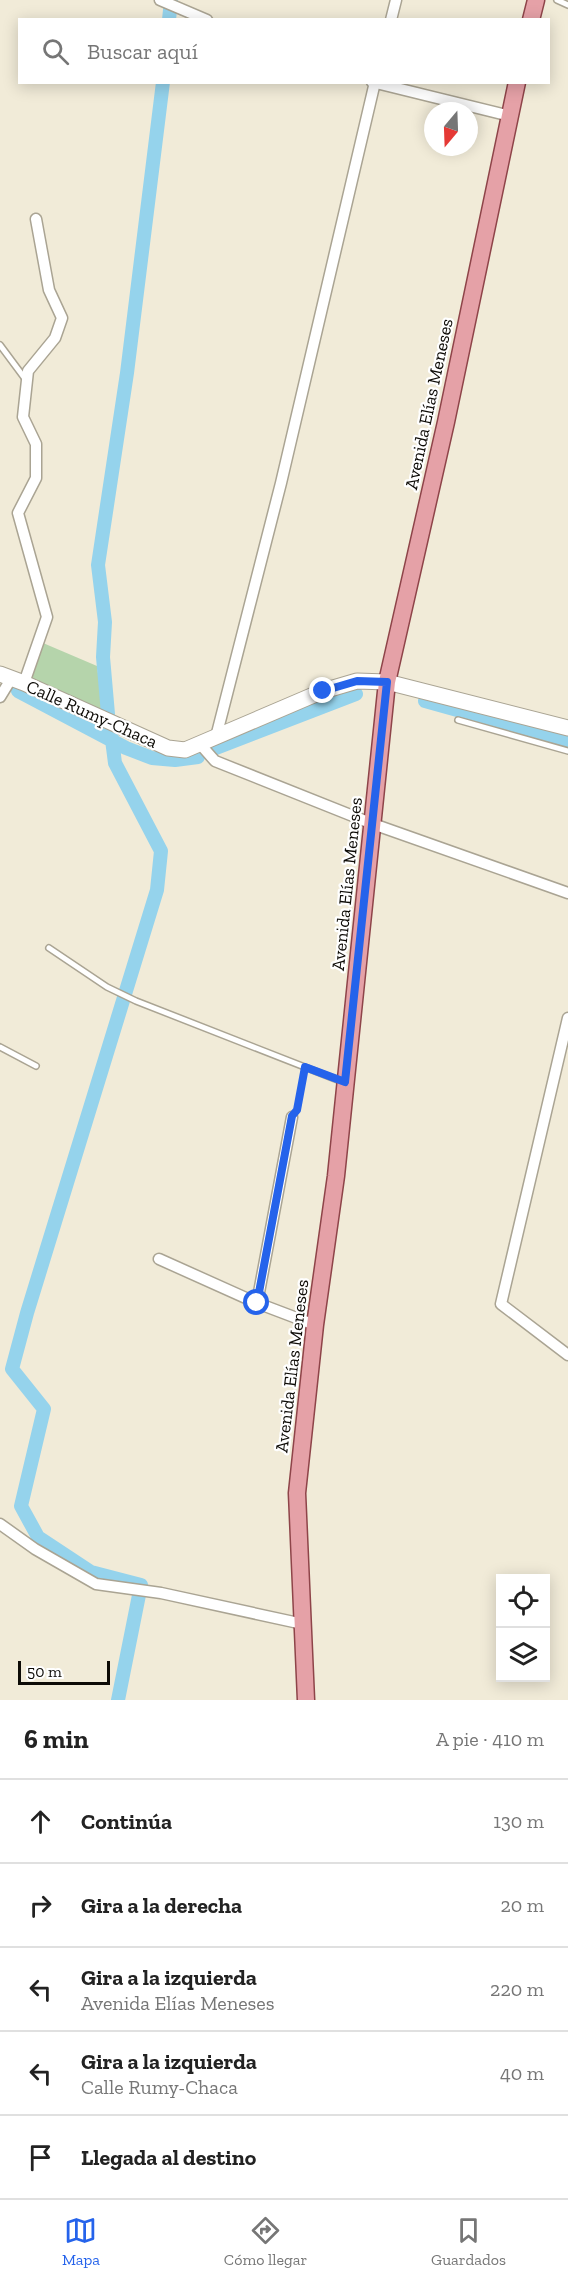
<!DOCTYPE html>
<html lang="es">
<head>
<meta charset="utf-8">
<style>
  :root { --surface:#fff; --page:#f6f6f6; --text:#222; --muted:#767676; --line:#e0e0e0; --accent:#2563eb }
  body { margin:0; font-family:"Zilla Slab",serif; background:var(--page); color:var(--text) }
  .controls { position:absolute; right:18px; bottom:18px; display:grid; overflow:hidden; border-radius:0px; box-shadow:0 3px 15px #0003 }
  .controls button { width:54px; height:54px; display:grid; place-items:center; padding:0; border:0; border-bottom:2px solid var(--line); background:var(--surface); color:var(--text); font:30px sans-serif }
  .compass { position:absolute; left:424px; top:102px; width:54px; height:54px; border-radius:50%; background:var(--surface); box-shadow:0 3px 15px #0003; rotate:199deg }
  .scale { position:absolute; left:18px; bottom:15px; width:92px; box-sizing:border-box; padding-left:6px; border:3px solid #0d0b06; border-top:0; font-size:16px; line-height:21px; white-space:nowrap; color:#0d0b06; -webkit-text-stroke:4px #fff; paint-order:stroke }
  .stop { position:absolute; width:18px; height:18px; margin:-14px; border:4px solid #2563eb; border-radius:50%; background:#fff }
  .stop.end { background:#2563eb; border-color:#fff; box-shadow:0 2px 6px #0008 }
  .list { margin:0; padding:0; list-style:none }
  h2 { display:flex; justify-content:space-between; align-items:center; height:78px; margin:0; padding:0 24px; font-size:26px }
  h2 small { font-size:20px; font-weight:400; color:var(--muted) }
  .list li { display:grid; grid-template-columns:39px 1fr auto; gap:18px; align-items:center; box-sizing:border-box; height:84px; padding:0 24px; border-top:2px solid var(--line) }
  .list b { display:block; font-size:22px; white-space:nowrap }
  .list p { margin:0; font-size:20px; white-space:nowrap; color:var(--muted) }
  .list em { font-size:20px; font-style:normal; color:var(--muted) }
  .icon { flex:none; width:33px; height:33px; fill:none; stroke:currentColor; stroke-width:2; stroke-linecap:round; stroke-linejoin:round }
  .map { position:relative; flex:none; width:568px; height:1700px; overflow:hidden }
  .search { position:absolute; background:var(--surface); box-shadow:0 3px 15px #0003; left:18px; right:18px; top:18px; height:66px; display:flex; align-items:center; gap:15px; box-sizing:border-box; padding:0 21px; border-radius:0px; color:var(--muted); font-size:22px }
  .sheet { height:498px; background:var(--surface) }
  nav { display:flex; justify-content:space-around; align-items:center; box-sizing:border-box; height:84px; border-top:2px solid var(--line); background:var(--surface); font-size:16px; color:var(--muted) }
  nav a { display:grid; justify-items:center; gap:3px }
  nav .on { color:var(--accent) }
  .map>svg:first-child { display:block }
  .green { fill:#b5d4ab }
  .lines { fill:none; stroke-linecap:round; stroke-linejoin:round }
  .canal { stroke:#95d3ec; stroke-width:14 }
  .lane-casing { stroke:#aaa493; stroke-width:8 }
  .street-casing { stroke:#aaa493; stroke-width:13 }
  .secondary-casing { stroke:#aaa493; stroke-width:17 }
  .primary-casing { stroke:#8e4449; stroke-width:19 }
  .path { stroke:#a6a293; stroke-width:2; stroke-dasharray:4.5 4.5; stroke-linecap:butt }
  .lane { stroke:#fff; stroke-width:5 }
  .street { stroke:#fff; stroke-width:10 }
  .secondary { stroke:#fff; stroke-width:15 }
  .primary { stroke:#e5a1a7; stroke-width:16 }
  .route { stroke:#2563eb; stroke-width:8 }
  .labels { text-anchor:middle; stroke-width:4.5; stroke-linejoin:round; paint-order:stroke }
  .street-label { font-size:18px; fill:#0d0b06; stroke:#fff }
</style>
</head>
<body>
<div class="map">
<svg width="568" height="1700" viewBox="0 0 568 1700">
  <rect width="100%" height="100%" fill="#f1ebd8"/>
  <path class="green" d="M43,643L97,666L103,712L30,680Z"/>
  <g class="lines">
    <path class="canal" d="M169,20L171,0
      M18,691L126,748L152,758L175,760L198,757
      M425,701L568,741
      M108,714L103,657L105,622L98,565L127,373L163,82
      M111,732L115,763L161,851L157,890L27,1313L12,1369L44,1409L21,1506L38,1537L91,1572L141,1585L118,1700
      M216,748L356,694"/>
    <g class="lane-casing">
      <path id="lane" d="M557,0L568,5
        M0,345L26,380
        M458,720L568,751
        M49,948L107,987L136,1001L343,1082
        M0,1047L36,1066"/>
    </g>
    <g class="street-casing">
      <path id="street" d="M160,0L207,20
        M391,20L396,0
        M372,82L510,116
        M24,683L47,617L18,513L36,478V444L23,417L28,371L55,338L62,318L49,290L36,219
        M0,697L11,679
        M216,737L281,483L375,82
        M200,744L215,761L373,824L568,893
        M568,1018L501,1304L568,1355
        M159,1259L257,1303L315,1325
        M257,1303L292,1117
        M0,1524L35,1549L96,1584L161,1593L303,1624"/>
    </g>
    <g class="secondary-casing">
      <path id="secondary" d="M0,674L24,683L168,748L185,750L323,691L357,681L387,682L568,728"/>
    </g>
    <g class="primary-casing">
      <path id="primary" d="M531,20L536,0
        M306,1700L297,1493L315,1325L336,1176L387,682L446,422L517,82"/>
    </g>
    <path class="path" d="M298,1107L304,1074"/>
    <use href="#lane" class="lane"/>
    <use href="#street" class="street"/>
    <use href="#secondary" class="secondary"/>
    <use href="#primary" class="primary"/>
  </g>
  <g class="lines">
    <path class="route" d="M257,1303L292,1116L297,1110L305,1067L345,1082L387,682L357,681L323,691"/>
  </g>
  <g class="labels">
    <g class="street-label">
      <text transform="translate(429 404) rotate(-78)" y="6">Avenida Elías Meneses</text>
      <text transform="translate(92 714) rotate(24)" y="6">Calle Rumy-Chaca</text>
      <text transform="translate(347 884) rotate(-84)" y="6">Avenida Elías Meneses</text>
      <text transform="translate(292 1366) rotate(-83)" y="6">Avenida Elías Meneses</text>
    </g>
  </g>
</svg>
<div class="controls">
<button><svg class="icon" aria-label="locate" viewBox="0 0 24 24"><circle cx="12" cy="12" r="6"/><path d="M12 2v4M12 18v4M2 12h4M18 12h4"/></svg></button>
<button><svg class="icon" aria-label="layers" viewBox="0 0 24 24"><path d="M12 4l9 5-9 5-9-5zM3 14l9 5 9-5"/></svg></button>
</div>
<svg class="compass" viewBox="-18 -18 36 36"><path d="M0-13l5 13h-10z" fill="#e53935"/><path d="M0 13l5-13h-10z" fill="#767676"/></svg>
<div class="scale">50 m</div>
<div class="stop" style="left:257px;top:1303px"></div>
<div class="stop end" style="left:323px;top:691px"></div>
<div class="search"><svg class="icon" aria-label="search" viewBox="0 0 24 24"><circle cx="10" cy="10" r="6"/><path d="M15 15l6 6"/></svg>Buscar aquí</div>
</div>
<section class="sheet">
<h2>6 min<small>A pie · 410 m</small></h2>
<ul class="list">
<li><svg class="icon" aria-label="ahead" viewBox="0 0 24 24"><path d="M12 20V5M6 11l6-6 6 6"/></svg><div><b>Continúa</b></div><em>130 m</em></li>
<li><svg class="icon" aria-label="right" viewBox="0 0 24 24"><path d="M7 20v-9h11M14 6l5 5-5 5"/></svg><div><b>Gira a la derecha</b></div><em>20 m</em></li>
<li><svg class="icon" aria-label="left" viewBox="0 0 24 24"><path d="M17 20v-9H6M10 6l-5 5 5 5"/></svg><div><b>Gira a la izquierda</b><p>Avenida Elías Meneses</p></div><em>220 m</em></li>
<li><svg class="icon" aria-label="left" viewBox="0 0 24 24"><path d="M17 20v-9H6M10 6l-5 5 5 5"/></svg><div><b>Gira a la izquierda</b><p>Calle Rumy-Chaca</p></div><em>40 m</em></li>
<li><svg class="icon" aria-label="arrive" viewBox="0 0 24 24"><path d="M6 21V4h12l-3 4 3 4H6"/></svg><div><b>Llegada al destino</b></div></li>
</ul>
</section>
<nav>
<a class="on"><svg class="icon" aria-label="map" viewBox="0 0 24 24"><path d="M3 6l6-2 6 2 6-2v14l-6 2-6-2-6 2zM9 4v14M15 6v14"/></svg>Mapa</a>
<a><svg class="icon" aria-label="directions" viewBox="0 0 24 24"><path d="M12 3l9 9-9 9-9-9zM9 14v-3h6M13 9l2 2-2 2"/></svg>Cómo llegar</a>
<a><svg class="icon" aria-label="saved" viewBox="0 0 24 24"><path d="M7 4h10v16l-5-4-5 4z"/></svg>Guardados</a>
</nav>
</body>
</html>
